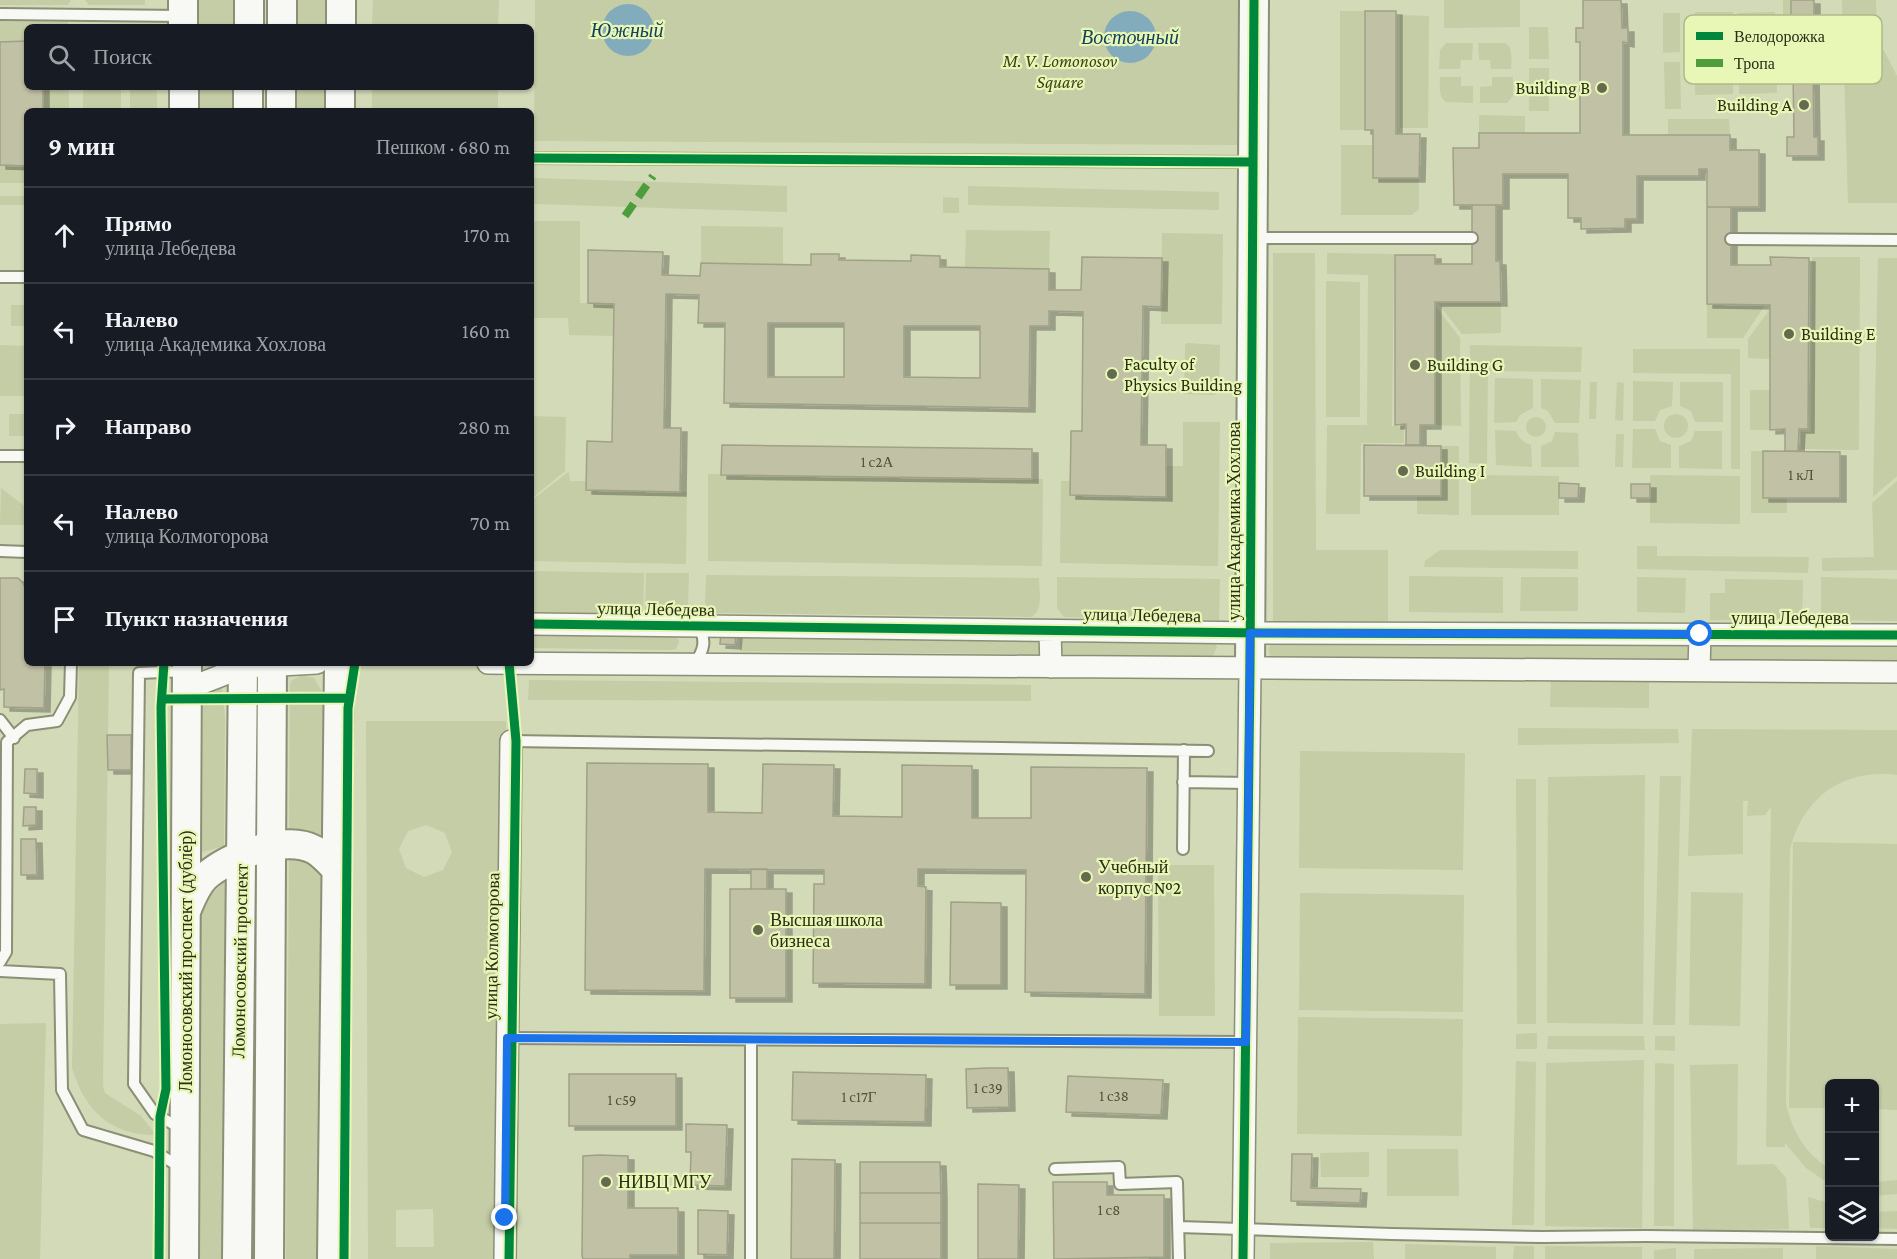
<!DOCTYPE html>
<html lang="ru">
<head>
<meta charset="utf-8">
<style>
  :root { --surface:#171b24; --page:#20242c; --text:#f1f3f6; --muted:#9ea1a6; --line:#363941 }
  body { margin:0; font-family:"Crimson Pro",serif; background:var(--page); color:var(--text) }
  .controls { position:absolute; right:18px; bottom:18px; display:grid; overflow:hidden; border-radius:9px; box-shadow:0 2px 4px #0004 }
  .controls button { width:54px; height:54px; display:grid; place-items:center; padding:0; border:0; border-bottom:2px solid var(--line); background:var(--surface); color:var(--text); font:30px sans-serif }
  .stop { position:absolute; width:18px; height:18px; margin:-14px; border:4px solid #1a73e8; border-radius:50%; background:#fff }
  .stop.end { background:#1a73e8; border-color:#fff; box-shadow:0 2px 6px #0008 }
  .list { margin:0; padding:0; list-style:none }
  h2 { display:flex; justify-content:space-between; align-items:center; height:78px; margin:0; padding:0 24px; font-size:26px }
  h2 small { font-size:20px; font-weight:400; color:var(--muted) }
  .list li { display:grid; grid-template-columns:39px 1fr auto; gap:18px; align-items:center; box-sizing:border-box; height:96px; padding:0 24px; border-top:2px solid var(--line) }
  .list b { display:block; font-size:22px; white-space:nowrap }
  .list p { margin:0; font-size:20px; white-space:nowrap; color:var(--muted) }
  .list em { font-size:20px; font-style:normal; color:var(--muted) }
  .icon { flex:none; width:33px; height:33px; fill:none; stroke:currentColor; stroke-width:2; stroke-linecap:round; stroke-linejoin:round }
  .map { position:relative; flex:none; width:1897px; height:1259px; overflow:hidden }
  .search { position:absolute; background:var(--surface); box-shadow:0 2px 4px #0004; left:24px; top:24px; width:510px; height:66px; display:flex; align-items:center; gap:15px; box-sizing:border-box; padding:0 21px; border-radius:9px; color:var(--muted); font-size:22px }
  .panel { position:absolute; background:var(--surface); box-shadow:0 2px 4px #0004; left:24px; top:108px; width:510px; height:558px; border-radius:9px }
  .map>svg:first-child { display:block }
  .green { fill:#c4cda6; fill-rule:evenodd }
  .water { fill:#82acbc }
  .building { fill:#c0c1a5; stroke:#a0a186; stroke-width:1.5; fill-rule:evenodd; filter:url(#shadow) }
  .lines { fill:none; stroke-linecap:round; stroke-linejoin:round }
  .lane-casing { stroke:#8a8f75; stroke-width:14 }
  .street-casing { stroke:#8a8f75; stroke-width:24 }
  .secondary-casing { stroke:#8a8f75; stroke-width:32 }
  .lane { stroke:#f8f9f4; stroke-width:10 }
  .street { stroke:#f8f9f4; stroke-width:21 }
  .secondary { stroke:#f8f9f4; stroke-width:28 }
  .quiet { stroke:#4e9d3d; stroke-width:8; stroke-dasharray:15 8; stroke-linecap:butt }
  .cycleway-casing { stroke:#e8f6b6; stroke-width:13 }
  .cycleway { stroke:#00873e; stroke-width:9 }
  .route { stroke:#1a73e8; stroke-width:8 }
  .poi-dot { fill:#646a4e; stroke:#e8f6b6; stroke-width:2 }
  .labels { text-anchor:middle; stroke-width:4.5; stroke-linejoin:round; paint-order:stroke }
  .number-label { font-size:15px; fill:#4e5239 }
  .park-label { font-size:18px; font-style:italic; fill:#3c4417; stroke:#e8f6b6 }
  .poi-label { font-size:18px; fill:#282d15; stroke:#e8f6b6; text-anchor:start }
  .street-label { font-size:18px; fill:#282d15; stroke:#e8f6b6 }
  .water-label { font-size:20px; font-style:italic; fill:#14425d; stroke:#e8f6b6 }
  .key { fill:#e8f6b6; stroke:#aeba86; stroke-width:1.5 }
  .key-label { font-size:16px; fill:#282d15 }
</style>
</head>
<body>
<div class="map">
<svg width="1897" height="1259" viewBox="0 0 1897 1259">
  <defs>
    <filter id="shadow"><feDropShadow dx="6" dy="4" stdDeviation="0" flood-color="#0004"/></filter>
  </defs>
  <rect width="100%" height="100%" fill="#d2dab8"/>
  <path class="green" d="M0,0H71L68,5H0Z
    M85,0H145V5H89Z
    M198,0H235L234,27H198Z
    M296,0H335V27H296Z
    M373,0H499L498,27H372Z
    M535,0H1241L1240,145L534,141Z
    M1444,0H1520V27L1444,28Z
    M1783,0H1791V39H1783Z
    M1842,0H1876L1877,37L1897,76V203H1848Z
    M1340,11H1365V130H1340Z
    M1695,12H1733V33H1714V49H1695Z
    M1775,12L1776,49H1757L1756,33H1738L1737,13Z
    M1663,13H1680V52L1663,53Z
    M1400,15L1429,16L1428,128H1400Z
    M0,21L68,22L69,27H27V41L0,42Z
    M1529,27H1548L1549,59H1529Z
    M1446,43H1473L1472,60H1461L1460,69H1439L1440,50Z
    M1478,43H1505C1514,49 1511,60 1511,69H1491L1490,60H1479Z
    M1757,57H1776L1777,93L1739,94V74L1757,73Z
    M1695,58H1714V74H1733V94L1695,95Z
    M1664,62H1680L1681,109H1665Z
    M1529,68H1549V111H1529Z
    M1440,77H1461V86H1473V103L1446,102C1438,97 1440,86 1440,77Z
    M1492,77H1513V96L1507,103H1480V87L1492,86Z
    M43,87H69V111H43Z
    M83,87H121V111H83Z
    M130,87H157V111H130Z
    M198,87H234V111H197Z
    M295,87H334V111H295Z
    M372,87H498V111H372Z
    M1479,115L1525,116V133H1479Z
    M1668,119H1729L1730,135H1668Z
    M1341,145H1373V178H1419V209L1412,215H1341Z
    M0,165L27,166V183H0Z
    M534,178L787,186V212L534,204Z
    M968,186L1219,192V210L968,205Z
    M0,196H27V205H0Z
    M943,197L959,198V213H943Z
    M533,221H580V303L614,304L613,336L569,335L568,318H532Z
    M701,226L783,227V264L701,263Z
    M966,230L1050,231L1049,269L965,268Z
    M1162,233L1223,234L1222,324H1161Z
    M1273,253H1315L1316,550H1388V621H1273Z
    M1327,253L1394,254L1392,426H1404V443H1361L1360,514H1326L1327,425H1367L1368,275L1327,274Z
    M1812,257H1860L1859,450L1801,449V432H1811Z
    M1878,258H1897V476L1873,497Z
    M1326,281L1360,282V417H1326Z
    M1437,302H1501V333L1462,334Z
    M1707,304L1765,305L1743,338H1707Z
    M11,305H27V326H11Z
    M1435,305L1460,338L1461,426L1435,425Z
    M1770,309V359L1748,358V339Z
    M1187,343L1220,345L1219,390L1215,395L1184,394L1185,345Z
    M0,345L27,346V396H0Z
    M1470,345L1582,347L1581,372L1488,371L1487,464L1469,463Z
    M1633,349H1740V469H1731V374L1633,373Z
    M1495,378L1533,379V408L1520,415L1516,422L1494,423Z
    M1541,379L1581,380L1579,423H1555L1548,411L1541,408Z
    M1633,381L1673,382L1672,406L1660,410L1655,421H1633Z
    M1590,382H1597L1596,419H1589Z
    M1617,382L1624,383L1623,421L1615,420Z
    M1680,382H1723V422H1695L1691,411L1680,406Z
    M1750,390H1770V430H1750Z
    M1664 426a12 12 0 1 1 24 0a12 12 0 1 1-24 0Z
    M9,414H27V436H9Z
    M531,416L566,417L565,471L531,499Z
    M1526 427a10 10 0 1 1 20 0a10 10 0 1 1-20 0Z
    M1183,422H1220L1218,566L1060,563L1061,481H1070V495L1165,497L1166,466H1183Z
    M1633,429H1655L1660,441L1671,445V468H1632Z
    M1495,430L1516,431C1519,439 1523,442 1531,445L1532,467L1496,465Z
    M1695,431H1722V469L1679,468V446L1691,441Z
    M1555,432L1578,433L1579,467H1541V446L1552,441Z
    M1616,434H1624L1623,467H1615Z
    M1441,446H1459V515L1417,514V496H1441Z
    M1751,451H1763V497L1787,498V513H1751Z
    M567,473H569L570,481H586V490L687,492L686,564L531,561V501Z
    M708,474L1043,479L1042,566L708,561Z
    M1471,475L1559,476V515H1471Z
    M1650,475L1740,476V524L1650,523Z
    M1897,481V570L1822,571V558L1874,557L1872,503Z
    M1,488L27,508V525H0Z
    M1637,546H1657V556L1809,557L1808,573L1637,569Z
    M1440,550L1578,551V569L1424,567L1425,561Z
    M531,571L644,573L643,614L531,612Z
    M646,573H689L688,604L684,612L680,614H645Z
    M706,575L1039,578C1039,591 1044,610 1031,617L715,613L708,610L705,602Z
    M1409,576L1503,577V613L1409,612Z
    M1057,577L1220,579L1219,620L1064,617L1057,608Z
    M1521,577H1578V611H1520Z
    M1637,577L1686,578L1685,613L1637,612Z
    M1821,577L1897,579V621L1821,620Z
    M1725,579L1803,580L1802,621L1710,620V593H1725Z
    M531,632L676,635L679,642L676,649L672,650L531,648Z
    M740,635L1215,643L1217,647L1213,656L740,651Z
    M1271,644L1686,646L1691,649L1689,663L1272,659C1269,653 1267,650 1271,644Z
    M1897,645V662H1713L1707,659V648L1714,646Z
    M79,663H109L103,1085L105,1093L141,1116L156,1135C110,1135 85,1111 72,1068Z
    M220,673L225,717L224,846L202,852L203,679Z
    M301,675L314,678L326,698L325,847L289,834L290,686L291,681Z
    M1551,678H1649V708L1550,707Z
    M529,680L1031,685V701L528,700Z
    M366,721H506L500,1259H368ZM426,825L445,833L452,852L443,870L424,877L406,868L399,849L408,831ZM433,1209L434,1247H396V1210Z
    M1518,728L1678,729L1679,743L1518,745Z
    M1692,729L1897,730V775C1843,768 1803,797 1790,850L1786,1104C1792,1130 1805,1154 1829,1168V1184L1806,1168L1785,1143V1147H1766L1771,807L1765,815L1747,816L1748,801H1743V854L1688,856Z
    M1300,751L1465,753L1463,870L1299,868Z
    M1645,775L1643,1024L1547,1023L1548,777Z
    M1660,776H1681L1675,1025H1653Z
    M1516,779H1536V1024H1517Z
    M1793,842L1897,844V1110L1875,1109L1874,1084H1830L1829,1108H1789Z
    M289,852L322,862L324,1076L322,1259H286Z
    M1158,865H1214L1215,1016H1159Z
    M225,882L223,1259H198L201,903Z
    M1691,892L1743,893L1740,1026L1689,1025Z
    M1300,893L1464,895L1463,1012L1299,1010Z
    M1298,1017L1463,1019L1462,1136L1297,1134Z
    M46,1023L40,1259H0V1024Z
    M1537,1033V1049H1516V1034Z
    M1548,1036H1644L1645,1050L1547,1049Z
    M1655,1036H1675V1051L1655,1050Z
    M1644,1060L1642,1228L1545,1226L1546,1063Z
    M1516,1061L1536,1062L1534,1225H1512Z
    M1655,1063L1674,1064V1226H1654Z
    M1738,1064L1737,1165L1774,1164L1786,1178L1789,1229L1693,1231L1690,1065Z
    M1387,1149H1458L1459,1196H1387Z
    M1369,1152V1177H1321L1320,1153Z
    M1897,1180V1194L1875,1196V1182Z
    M1808,1197L1829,1203V1228H1810Z
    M1897,1211V1229L1875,1228V1212Z
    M1373,1242L1374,1259H1270V1243Z
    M1405,1244L1496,1247V1259H1405Z
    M1514,1246H1534V1259H1513Z
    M1545,1246L1642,1247V1259H1545Z
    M1816,1246L1897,1249V1259H1816Z
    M1676,1248V1259H1654V1250Z
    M1783,1248V1259H1694V1249Z"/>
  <path class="water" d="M602 30a26 26 0 1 1 52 0a26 26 0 1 1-52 0Z
    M1104 37a26 26 0 1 1 52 0a26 26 0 1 1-52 0Z"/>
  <path class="building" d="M1583,0H1621L1622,28H1628V43L1623,42V135H1730V150H1759V207H1707V169H1699V176H1637V219H1625V228L1581,229V218H1568V174H1503V205H1454L1453,148H1479V133H1580V42H1576V28H1583Z
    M1791,0H1814V39H1820V74H1813L1814,137H1818V156H1787V137H1794L1793,71L1783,72V39H1791Z
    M1365,11H1396V134H1420L1419,178H1373V130H1365Z
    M27,41V87H43V111H27V166L0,165V42Z
    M1472,205H1496V261H1500L1501,302H1435V425H1420V445H1406V424L1395,425V255H1435V264H1472Z
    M1707,207H1731V265H1771L1770,257L1809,258L1808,429H1799L1798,451H1785V429L1770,430V305L1707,304Z
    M588,250L663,252L662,275L700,276L701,263L811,265V254H839V260L911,261V255L940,256V267L1049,269V290H1081L1082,257L1162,258L1161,307L1143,306L1141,445H1166V497L1070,495L1071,431H1082L1083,312L1049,311V326H1030L1029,408L724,403L725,323H698L699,295L666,294L664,428H681L680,492L586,490L587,441L612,442L614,304L588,303ZM768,323H844V377H768ZM904,326H980V378L904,377Z
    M722,445L1032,449V479L721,475Z
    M1364,445L1441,446V496H1364Z
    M1763,451L1840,452V498H1763Z
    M1559,483L1579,484L1578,498H1559Z
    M1631,484H1650V498H1631Z
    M0,578H18L23,583L27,592V663H45L44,708L4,707V689L0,690Z
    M721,633L736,634L735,645L720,644Z
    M107,735H131V770H108Z
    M587,763L708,764V812L762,813L763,764L834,765L833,816L902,817V765L972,766V818H1031V767L1147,768L1145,994L1025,992L1026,870L918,869V886L926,887L925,984L813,983L814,884H824V870L705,869L704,991L585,990Z
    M25,769H37V794L24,793Z
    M24,807H36V825L23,826Z
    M21,839H36L37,875H21Z
    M751,869H767V889H751Z
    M730,889H786V998H730Z
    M951,902L1001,903V985H950Z
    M988,1068H1008L1009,1107L967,1108L966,1069Z
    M793,1072L926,1075L925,1122L792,1120Z
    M569,1074H676V1126H569Z
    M1068,1076L1163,1080L1161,1115L1066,1112Z
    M686,1124L727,1125L725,1186L690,1185L691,1152H686Z
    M1292,1154H1312L1311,1188L1361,1189L1360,1203L1291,1201Z
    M599,1155L628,1156V1208H678V1255H630V1259H583L582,1256L583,1156Z
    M792,1159L835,1160L834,1259H791Z
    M860,1162H940L941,1193H860Z
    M1053,1182H1107V1195H1164V1257L1054,1259Z
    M978,1184L1019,1185L1018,1259H978Z
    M860,1193H941V1223H860Z
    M698,1210L728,1211L727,1255L698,1254Z
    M860,1223H941V1259H860Z"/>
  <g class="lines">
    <g class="lane-casing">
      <path id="lane" d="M0,14L183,16
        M531,158L1251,162
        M1253,238H1472
        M1731,239L1897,240
        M0,277H27
        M0,456H27
        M0,551L27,552
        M694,664C704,651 707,640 698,626
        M0,720L14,738
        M511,741L1208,751
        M1183,782L1249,783
        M1183,849L1184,750
        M0,962L6,952L7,742L27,725L57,721L70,697L71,663
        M0,971L60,974L62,1090L83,1130L154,1151L180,1167
        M507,1038L1246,1042
        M751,1040V1259
        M182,1129L155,1114L134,1084L139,673L187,671
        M1055,1169L1119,1167L1120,1184L1177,1182L1179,1259
        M1179,1227L1392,1234L1542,1237L1646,1236L1897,1239"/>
    </g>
    <g class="street-casing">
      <path id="street" d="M531,624L1261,633L1897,635
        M1050,631L1051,667
        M488,663L1897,672
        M1699,670L1700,634
        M187,689L243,667L317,663
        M505,1259L511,741
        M1243,1259L1250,668"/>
    </g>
    <g class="secondary-casing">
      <path id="secondary" d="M183,0V27
        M249,27V0
        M282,27V0
        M341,27V0
        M184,87V111
        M248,111V87
        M281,111V87
        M340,111V87
        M1250,668L1254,0
        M187,909C192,897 196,886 205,877C229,856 285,834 315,850C323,855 330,863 336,869
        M184,1259L187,663
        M237,1259L243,663
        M269,1259L272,663
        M332,1259L339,663"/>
    </g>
    <use href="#lane" class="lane"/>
    <use href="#street" class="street"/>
    <use href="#secondary" class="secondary"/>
    <path class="quiet" d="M625,216L653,176"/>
    <g class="cycleway-casing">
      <path id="cycleway" d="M531,158L1253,162
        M531,624L1261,633L1897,635
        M509,663L516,741L509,1259
        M162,699L349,698
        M159,1259L160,1117L166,1089L161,707L164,663
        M344,1259L348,708L355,663
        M1243,1259L1250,668L1254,0"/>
    </g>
    <use href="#cycleway" class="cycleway"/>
  </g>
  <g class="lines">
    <path class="route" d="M505,1218L507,1038L1246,1042L1250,633L1700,634"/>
  </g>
  <g class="poi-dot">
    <circle cx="1602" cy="88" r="6"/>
    <circle cx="1804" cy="105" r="6"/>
    <circle cx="1789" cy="334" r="6"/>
    <circle cx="1415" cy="365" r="6"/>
    <circle cx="1112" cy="374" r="6"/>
    <circle cx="1403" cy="471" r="6"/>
    <circle cx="1086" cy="877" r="6"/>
    <circle cx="758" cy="930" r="6"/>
    <circle cx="606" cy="1182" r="6"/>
  </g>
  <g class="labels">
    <g class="number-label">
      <text x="877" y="467">1 с2А</text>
      <text x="1801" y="480">1 кЛ</text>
      <text x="988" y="1093">1 с39</text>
      <text x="1114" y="1101">1 с38</text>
      <text x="859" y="1102">1 с17Г</text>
      <text x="622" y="1105">1 с59</text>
      <text x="1109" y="1215">1 с8</text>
    </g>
    <g class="park-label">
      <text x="1060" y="67">M. V. Lomonosov<tspan x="1060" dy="21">Square</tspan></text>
    </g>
    <g class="poi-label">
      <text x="1590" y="94" text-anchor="end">Building B</text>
      <text x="1792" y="111" text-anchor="end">Building A</text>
      <text x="1801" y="340">Building E</text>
      <text x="1124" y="370">Faculty of<tspan x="1124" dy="21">Physics Building</tspan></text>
      <text x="1427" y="371">Building G</text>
      <text x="1415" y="477">Building I</text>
      <text x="1098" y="873">Учебный<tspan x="1098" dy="21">корпус №2</tspan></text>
      <text x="770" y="926">Высшая школа<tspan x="770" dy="21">бизнеса</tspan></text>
      <text x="618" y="1188">НИВЦ МГУ</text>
    </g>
    <g class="street-label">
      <text transform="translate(1234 521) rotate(-90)" y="6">улица Академика Хохлова</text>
      <text transform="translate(656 609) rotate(1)" y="6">улица Лебедева</text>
      <text transform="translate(1142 615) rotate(1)" y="6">улица Лебедева</text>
      <text x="1790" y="624">улица Лебедева</text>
      <text transform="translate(492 946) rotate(-89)" y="6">улица Колмогорова</text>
      <text transform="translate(186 961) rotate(-90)" y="6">Ломоносовский проспект (дублёр)</text>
      <text transform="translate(240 961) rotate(-89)" y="6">Ломоносовский проспект</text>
    </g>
    <g class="water-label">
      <text x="627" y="37">Южный</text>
      <text x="1130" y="44">Восточный</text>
    </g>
  </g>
  <rect x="1684" y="15" width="198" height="69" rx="9" class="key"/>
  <rect x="1696" y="32" width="27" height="8" fill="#00873e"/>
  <rect x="1696" y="59" width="27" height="8" fill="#4e9d3d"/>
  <g class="key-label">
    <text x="1734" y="42">Велодорожка</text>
    <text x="1734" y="69">Тропа</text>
  </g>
</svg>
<div class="controls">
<button>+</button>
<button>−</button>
<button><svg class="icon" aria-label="layers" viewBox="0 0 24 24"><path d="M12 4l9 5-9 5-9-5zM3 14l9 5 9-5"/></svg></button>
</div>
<div class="stop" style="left:1700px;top:634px"></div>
<div class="stop end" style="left:505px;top:1218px"></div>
<div class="search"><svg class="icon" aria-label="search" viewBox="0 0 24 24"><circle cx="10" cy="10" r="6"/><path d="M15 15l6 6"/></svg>Поиск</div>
<section class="panel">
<h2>9 мин<small>Пешком · 680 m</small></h2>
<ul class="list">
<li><svg class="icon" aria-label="ahead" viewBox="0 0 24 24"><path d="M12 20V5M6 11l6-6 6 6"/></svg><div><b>Прямо</b><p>улица Лебедева</p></div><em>170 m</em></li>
<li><svg class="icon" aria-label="left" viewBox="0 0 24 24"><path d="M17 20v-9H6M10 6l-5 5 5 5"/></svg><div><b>Налево</b><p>улица Академика Хохлова</p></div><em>160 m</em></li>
<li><svg class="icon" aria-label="right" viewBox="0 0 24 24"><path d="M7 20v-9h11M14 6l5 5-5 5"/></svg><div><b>Направо</b></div><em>280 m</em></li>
<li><svg class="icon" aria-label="left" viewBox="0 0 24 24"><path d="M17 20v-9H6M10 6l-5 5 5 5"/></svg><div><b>Налево</b><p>улица Колмогорова</p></div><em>70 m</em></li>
<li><svg class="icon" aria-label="arrive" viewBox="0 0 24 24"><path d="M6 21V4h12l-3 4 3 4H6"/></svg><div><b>Пункт назначения</b></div></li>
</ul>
</section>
</div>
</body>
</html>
